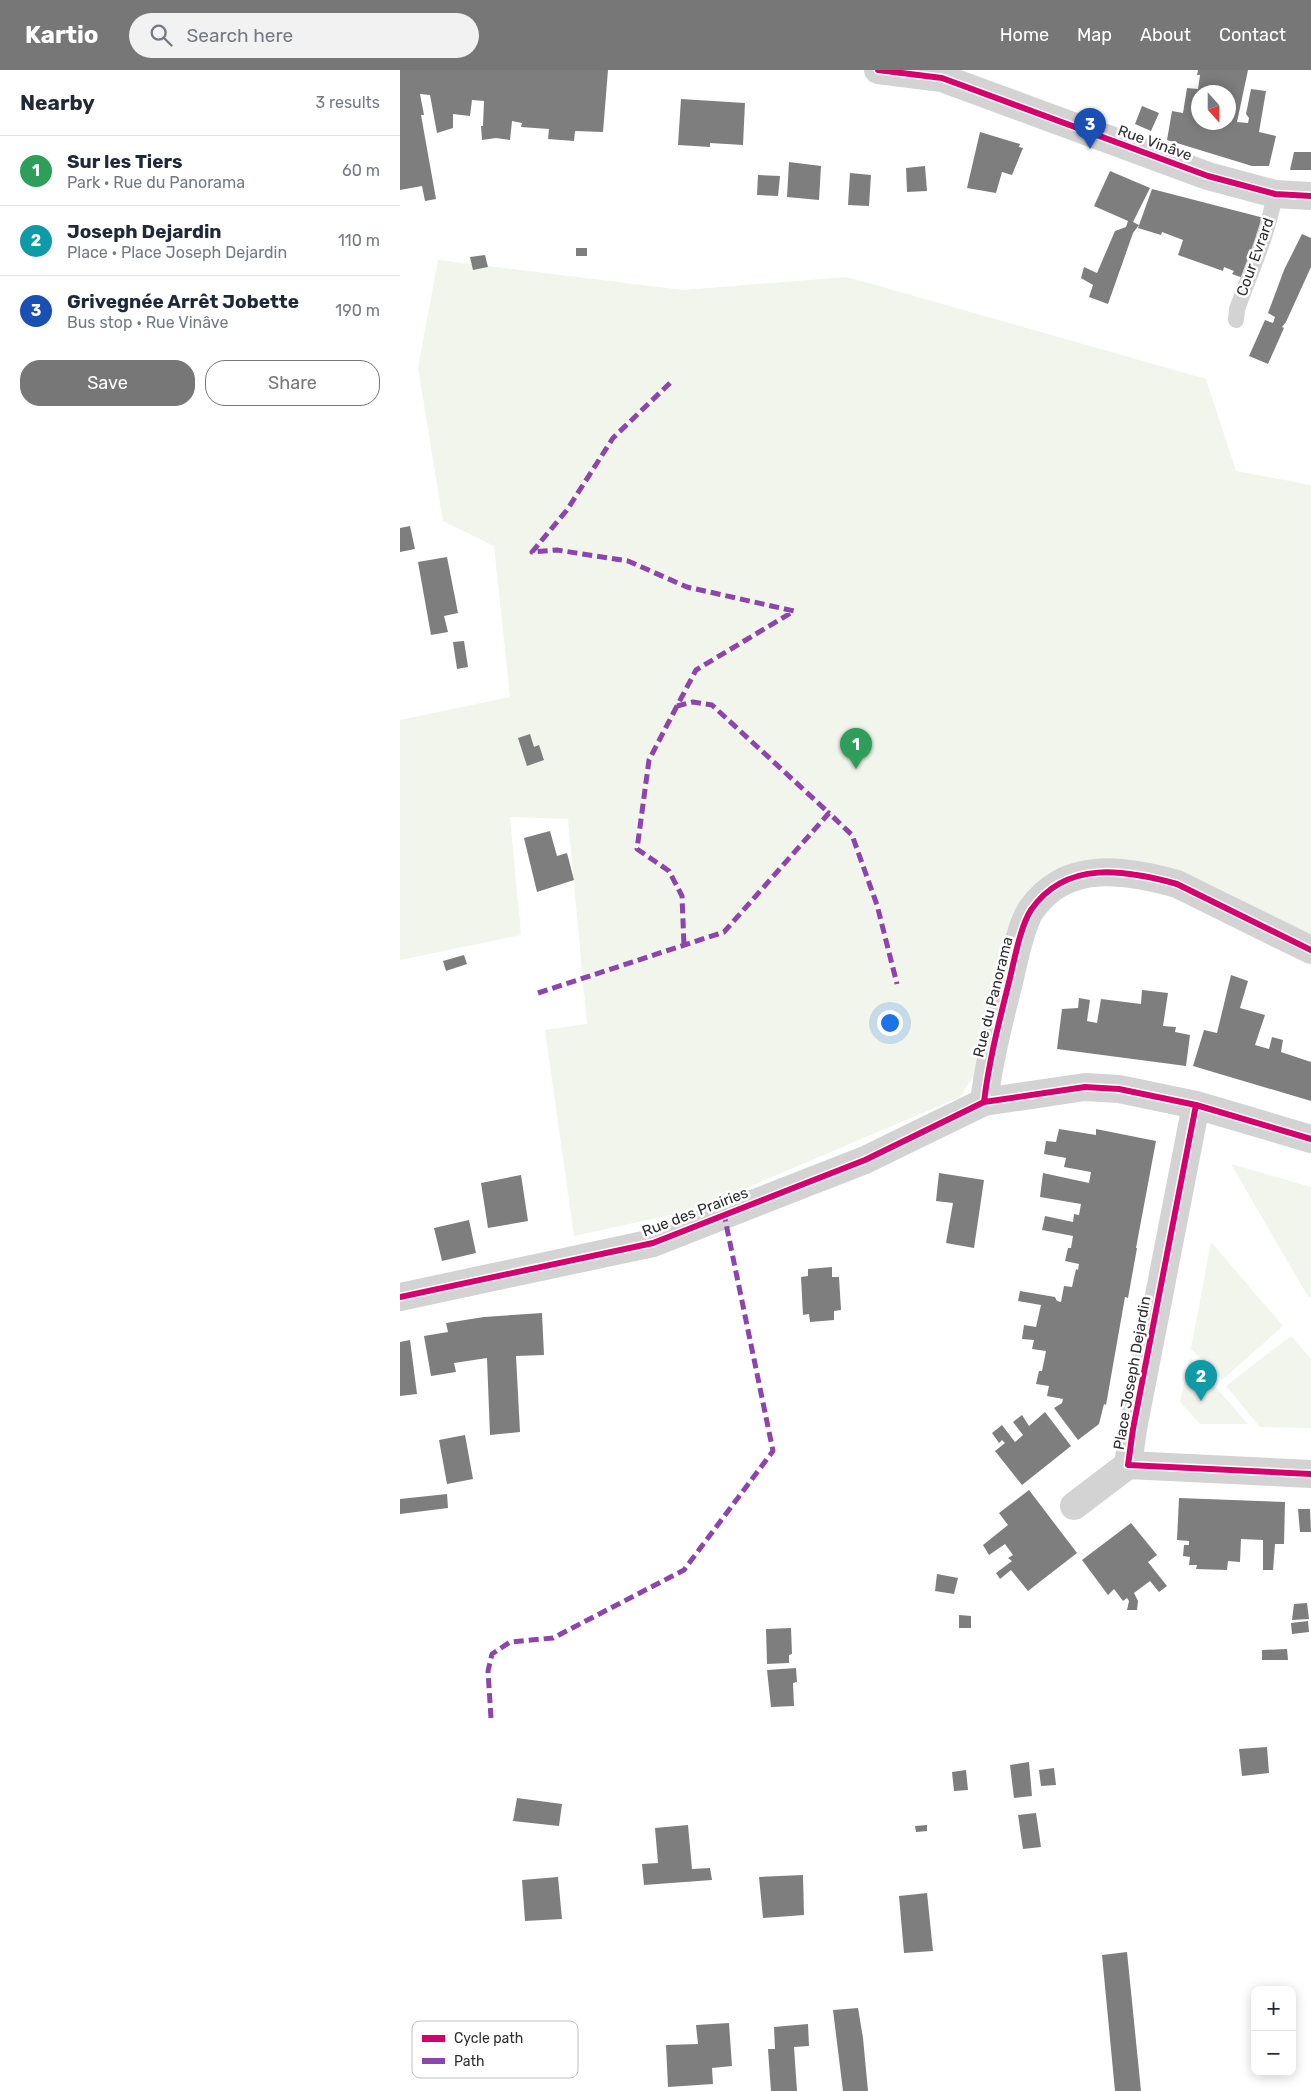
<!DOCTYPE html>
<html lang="en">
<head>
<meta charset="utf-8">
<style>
  :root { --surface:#fff; --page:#f2f2f3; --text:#1f2937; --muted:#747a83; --line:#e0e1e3; --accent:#777 }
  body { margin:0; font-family:Rubik,sans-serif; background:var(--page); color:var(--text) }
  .controls { position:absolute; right:15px; bottom:15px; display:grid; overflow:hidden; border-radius:10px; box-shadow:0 2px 12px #0003 }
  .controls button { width:45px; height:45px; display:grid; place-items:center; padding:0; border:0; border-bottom:1px solid var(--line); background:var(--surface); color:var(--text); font:25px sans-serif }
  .compass { position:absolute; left:791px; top:15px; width:45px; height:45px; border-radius:50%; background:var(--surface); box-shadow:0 2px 12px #0003; rotate:159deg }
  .you { position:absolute; left:489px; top:952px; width:18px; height:18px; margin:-12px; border:4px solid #fff; border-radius:50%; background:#1a73e8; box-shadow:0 0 0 8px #1a73e833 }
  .badge { display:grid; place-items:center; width:32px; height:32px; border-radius:50%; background:var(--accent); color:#fff; font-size:16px; font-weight:700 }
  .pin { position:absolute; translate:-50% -41px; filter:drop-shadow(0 1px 2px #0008) }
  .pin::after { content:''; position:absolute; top:26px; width:18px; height:15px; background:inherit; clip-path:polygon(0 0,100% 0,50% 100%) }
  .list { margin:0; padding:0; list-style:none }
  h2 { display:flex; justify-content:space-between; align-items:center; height:65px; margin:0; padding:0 20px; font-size:21px }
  h2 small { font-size:16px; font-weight:400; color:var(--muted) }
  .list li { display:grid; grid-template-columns:32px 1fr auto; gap:15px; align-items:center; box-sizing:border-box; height:70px; padding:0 20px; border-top:1px solid var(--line) }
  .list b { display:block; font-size:19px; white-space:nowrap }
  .list p { margin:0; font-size:16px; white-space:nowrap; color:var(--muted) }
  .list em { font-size:16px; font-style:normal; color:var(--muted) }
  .actions { display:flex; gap:10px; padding:15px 20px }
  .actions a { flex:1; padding:11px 0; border:1px solid var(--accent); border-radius:20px; text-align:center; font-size:18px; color:var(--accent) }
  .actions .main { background:var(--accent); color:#fff }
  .icon { flex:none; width:28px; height:28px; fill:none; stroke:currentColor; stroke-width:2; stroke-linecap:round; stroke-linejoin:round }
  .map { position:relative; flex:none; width:911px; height:2021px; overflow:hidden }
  header { display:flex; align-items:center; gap:30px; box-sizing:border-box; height:70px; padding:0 25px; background:var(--accent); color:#fff }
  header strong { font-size:24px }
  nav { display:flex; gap:28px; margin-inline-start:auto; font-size:18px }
  .search { width:350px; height:45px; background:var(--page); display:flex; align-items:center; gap:12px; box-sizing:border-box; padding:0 18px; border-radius:28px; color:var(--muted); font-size:19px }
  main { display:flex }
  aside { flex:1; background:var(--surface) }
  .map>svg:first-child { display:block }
  .green { fill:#f1f5ec }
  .building { fill:#7e7e7e; fill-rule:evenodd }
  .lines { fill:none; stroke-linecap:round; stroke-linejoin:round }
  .service { stroke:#d3d3d3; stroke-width:16 }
  .minor { stroke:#d3d3d3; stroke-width:28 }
  .quiet { stroke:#8e44ad; stroke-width:5; stroke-dasharray:10 5; stroke-linecap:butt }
  .cycleway-casing { stroke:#fff; stroke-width:9 }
  .cycleway { stroke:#d6006c; stroke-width:6 }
  .labels { text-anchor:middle; stroke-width:5; stroke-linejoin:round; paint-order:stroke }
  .street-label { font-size:15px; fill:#2e2e2e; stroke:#fff }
  .key { fill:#fff; stroke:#c0c0c0; stroke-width:1 }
  .key-label { font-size:14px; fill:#2e2e2e }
</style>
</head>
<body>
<header>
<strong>Kartio</strong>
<div class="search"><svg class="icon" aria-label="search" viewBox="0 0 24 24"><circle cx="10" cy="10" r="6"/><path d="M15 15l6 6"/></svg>Search here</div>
<nav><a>Home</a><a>Map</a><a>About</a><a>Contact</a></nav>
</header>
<main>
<aside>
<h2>Nearby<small>3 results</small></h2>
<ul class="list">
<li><span class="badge" style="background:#2e9e5b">1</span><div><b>Sur les Tiers</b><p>Park · Rue du Panorama</p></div><em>60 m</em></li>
<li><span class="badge" style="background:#0f9aa8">2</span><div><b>Joseph Dejardin</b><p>Place · Place Joseph Dejardin</p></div><em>110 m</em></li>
<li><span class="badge" style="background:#1a4fb4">3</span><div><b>Grivegnée Arrêt Jobette</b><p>Bus stop · Rue Vinâve</p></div><em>190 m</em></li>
</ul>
<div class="actions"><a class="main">Save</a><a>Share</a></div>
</aside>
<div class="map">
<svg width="911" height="2021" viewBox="0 0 911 2021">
  <rect width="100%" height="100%" fill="#fff"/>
  <path class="green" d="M38,190L283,220L447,207L806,309L836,401L911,415V866L809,814L760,796L654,805L575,1004L560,1027L297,1139L174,1166L145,960L187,954L168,749L110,747L121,865L0,890V650L110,627L94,476L43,451L18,298Z
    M831,1094L911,1117V1226L909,1228Z
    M811,1172L883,1256L822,1310L791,1279Z
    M891,1266L911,1289V1358L860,1357L826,1316Z
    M790,1287V1288L848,1354H800L780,1332Z"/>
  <path class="building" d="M0,0H208L203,62L175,61L174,71L148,69L149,59L121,57L122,53L112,51L110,70L96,68L82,70L81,56H83L84,31L72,30L70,46L53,44V58L37,63L30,25L20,24L24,45H21L36,129L25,131L22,116L0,120Z
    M798,0H848L837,52L848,53L849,48L846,44L851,19L866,21L859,62L876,66L869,96H852L767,70L772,41L783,43L787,18L798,19L800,5H797ZM798,22H828V52H798Z
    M281,29L345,33L343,75L310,73V77L278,75Z
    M742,36L759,43L751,61L735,54Z
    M580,62L620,74L619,77L623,78L612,105L602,102L596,123L567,118Z
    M894,82H911V100H890Z
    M389,92L421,96L419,130L387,127Z
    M525,96L527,121L507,122L506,98Z
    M710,101L750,118L733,152L739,155L733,163L708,234L689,227L693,215L681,208L684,197L697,203L715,161L726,157L728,151L694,136Z
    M450,103L471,105L469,136L448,135Z
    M358,105L380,106L378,126L357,125Z
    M752,119L868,149L846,209L832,204L834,201L824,197L823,201L778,185L783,170L762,162L761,165L738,158Z
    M902,164L911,168V197L886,252L882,257L884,258L868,294L849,286L865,250L873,253L875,247L868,243L884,200Z
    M176,178H187V186H176Z
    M85,185L88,197L73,200L70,187Z
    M10,456L15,479L0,482V458Z
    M47,487L58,543L44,546L48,562L31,565L18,492Z
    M64,571L68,597L57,599L53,572Z
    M130,664L134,677L139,675L144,690L127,696L118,668Z
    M150,761L157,786L167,783L174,810L137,822L124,768Z
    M64,885L67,894L46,901L43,891Z
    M831,905L848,911L840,938L865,945L855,975L869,979L872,967L883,970L881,982L911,992V1031L793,996L804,960L817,963Z
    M742,920L768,923L763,956L776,957L775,962L790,965L786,996L657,979L662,939L678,938L679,928L690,930L687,951L697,953L701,929L741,934Z
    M659,1059L696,1065V1059L756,1071L736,1178H737L728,1228L725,1227L706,1335L704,1334L699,1354L678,1370L654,1338L662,1333L663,1329L647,1326L649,1316L636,1314L639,1301H642L646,1281L632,1279L634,1270L622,1269L624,1255L636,1257L641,1235L618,1231L620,1221L655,1227L657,1231L661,1232L664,1216L672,1217L676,1199L678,1200L679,1194L665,1191L668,1178H671L673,1166L642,1160L645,1146L673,1152L674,1144L679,1145L681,1134L640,1127L643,1103L689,1113L691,1102L664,1097L666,1088L644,1084L646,1071L656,1072Z
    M539,1103L584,1110L574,1178L546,1173L553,1133L536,1131Z
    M121,1105L128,1151L88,1158L81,1113Z
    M69,1150L76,1183L42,1191L34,1158Z
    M432,1197V1207H439L441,1240L434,1241V1250L410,1252L409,1244L403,1245L401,1207L408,1206V1199Z
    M142,1243L144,1285L116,1286L120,1362L90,1365L87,1288L54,1293L56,1302L31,1306L24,1266L48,1262L46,1253L84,1247Z
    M10,1270L17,1324L0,1326V1272Z
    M645,1342L671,1376L622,1415L595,1381L605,1373L602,1370L599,1373L592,1363L602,1355L615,1372L623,1365L613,1352L622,1345L629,1356Z
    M65,1365L73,1409L47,1414L39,1370Z
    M629,1420L677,1483L628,1521L611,1500L600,1509L596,1503L612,1491L608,1488L613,1485L605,1474L589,1485L583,1475L608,1455L599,1443Z
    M47,1424L48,1438L0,1444V1429Z
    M779,1428L885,1432L884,1474H875L873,1500H863V1470L841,1469L840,1492L828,1491L827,1500L796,1499L797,1495H789L790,1487L783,1486L784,1475H789V1471L777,1470Z
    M898,1439H910L911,1462H900Z
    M731,1453L757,1485L748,1492L767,1516L759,1522L750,1511L734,1523L738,1531L737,1540H727L729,1531L727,1528L723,1531L714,1519L708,1525L682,1490Z
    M537,1504L558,1508L554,1524L535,1521Z
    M907,1533L909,1549L892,1550L894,1534Z
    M559,1545L571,1546V1558H559Z
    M908,1551L909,1562L892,1564L891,1553Z
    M391,1558L392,1584L389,1585V1593L367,1594L366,1559Z
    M887,1579L888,1590H862V1580Z
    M396,1598L397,1612L393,1613L394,1636L371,1637L367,1600Z
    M867,1677L869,1703L842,1706L839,1679Z
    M629,1692L632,1726L614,1728L610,1695Z
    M654,1698L656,1715L641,1716L639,1700Z
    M566,1700L568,1720L554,1721L552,1702Z
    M117,1728L162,1734L159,1756L113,1751Z
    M636,1743L641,1777L623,1779L618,1745Z
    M288,1755L292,1799L310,1798L312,1810L244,1815L242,1794L258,1793L255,1758Z
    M527,1755V1761L516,1762L515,1756Z
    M403,1805L404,1845L363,1848L359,1807Z
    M158,1807L162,1849L125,1851L122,1810Z
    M527,1823L533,1881L504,1883L499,1826Z
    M727,1882L741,2021H715L702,1885Z
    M458,1938L463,1968L468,2021H443L433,1940Z
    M329,1953L332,1996L312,1998L313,2014L268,2017L266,1975L298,1974L296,1955Z
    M408,1954L409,1976L394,1977L397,2021H371L368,1979H375L374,1957Z"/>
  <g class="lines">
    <path class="service" d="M836,250L837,239C851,201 868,164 875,124"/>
    <path class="minor" d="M478,0L542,8L808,106L875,124L911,126
      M584,1032C589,991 599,952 609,912C614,892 620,857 631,840C666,789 726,800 777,814L911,880
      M911,1069L796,1035L733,1359L728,1395L911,1404
      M0,1227L253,1173L465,1090L584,1032L685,1017L719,1019L796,1035
      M674,1436L728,1395"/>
    <path class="quiet" d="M270,313L213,368L167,440L132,482L157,480L228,491L287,517L394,541L296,600L277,636L293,632L312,635L429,743
      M277,636L249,690L237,779L269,801L282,826L284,876
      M138,923L324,862L429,743L452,765L477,835L497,914
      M91,1648L88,1601L92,1584L110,1572L153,1568L284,1500L373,1381L324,1144"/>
    <g class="cycleway-casing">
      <path id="cycleway" d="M478,0L542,8L808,106L875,124L911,126
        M584,1032C589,991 599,952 609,912C614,892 620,857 631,840C666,789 726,800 777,814L911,880
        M911,1069L796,1035L733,1359L728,1395L911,1404
        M0,1227L253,1173L465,1090L584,1032L685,1017L719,1019L796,1035"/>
    </g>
    <use href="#cycleway" class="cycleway"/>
  </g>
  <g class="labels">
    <g class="street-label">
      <text transform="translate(755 73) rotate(20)" y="5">Rue Vinâve</text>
      <text transform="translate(855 187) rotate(-70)" y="5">Cour Evrard</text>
      <text transform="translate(593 927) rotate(-76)" y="5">Rue du Panorama</text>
      <text transform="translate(295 1142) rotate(-21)" y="5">Rue des Prairies</text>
      <text transform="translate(732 1303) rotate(-80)" y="5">Place Joseph Dejardin</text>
    </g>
  </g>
  <rect x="12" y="1951" width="166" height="57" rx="8" class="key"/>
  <rect x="22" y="1965" width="23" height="7" fill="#d6006c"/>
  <rect x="22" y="1988" width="23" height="6" fill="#8e44ad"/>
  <g class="key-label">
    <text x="54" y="1973">Cycle path</text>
    <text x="54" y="1996">Path</text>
  </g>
</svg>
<div class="controls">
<button>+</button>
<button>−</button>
</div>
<svg class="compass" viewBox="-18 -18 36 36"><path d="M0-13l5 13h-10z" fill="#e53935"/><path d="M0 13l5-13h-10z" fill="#747a83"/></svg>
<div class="you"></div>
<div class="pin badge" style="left:456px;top:699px;background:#2e9e5b">1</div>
<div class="pin badge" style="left:801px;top:1331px;background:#0f9aa8">2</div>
<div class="pin badge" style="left:690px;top:79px;background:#1a4fb4">3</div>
</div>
</main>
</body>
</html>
